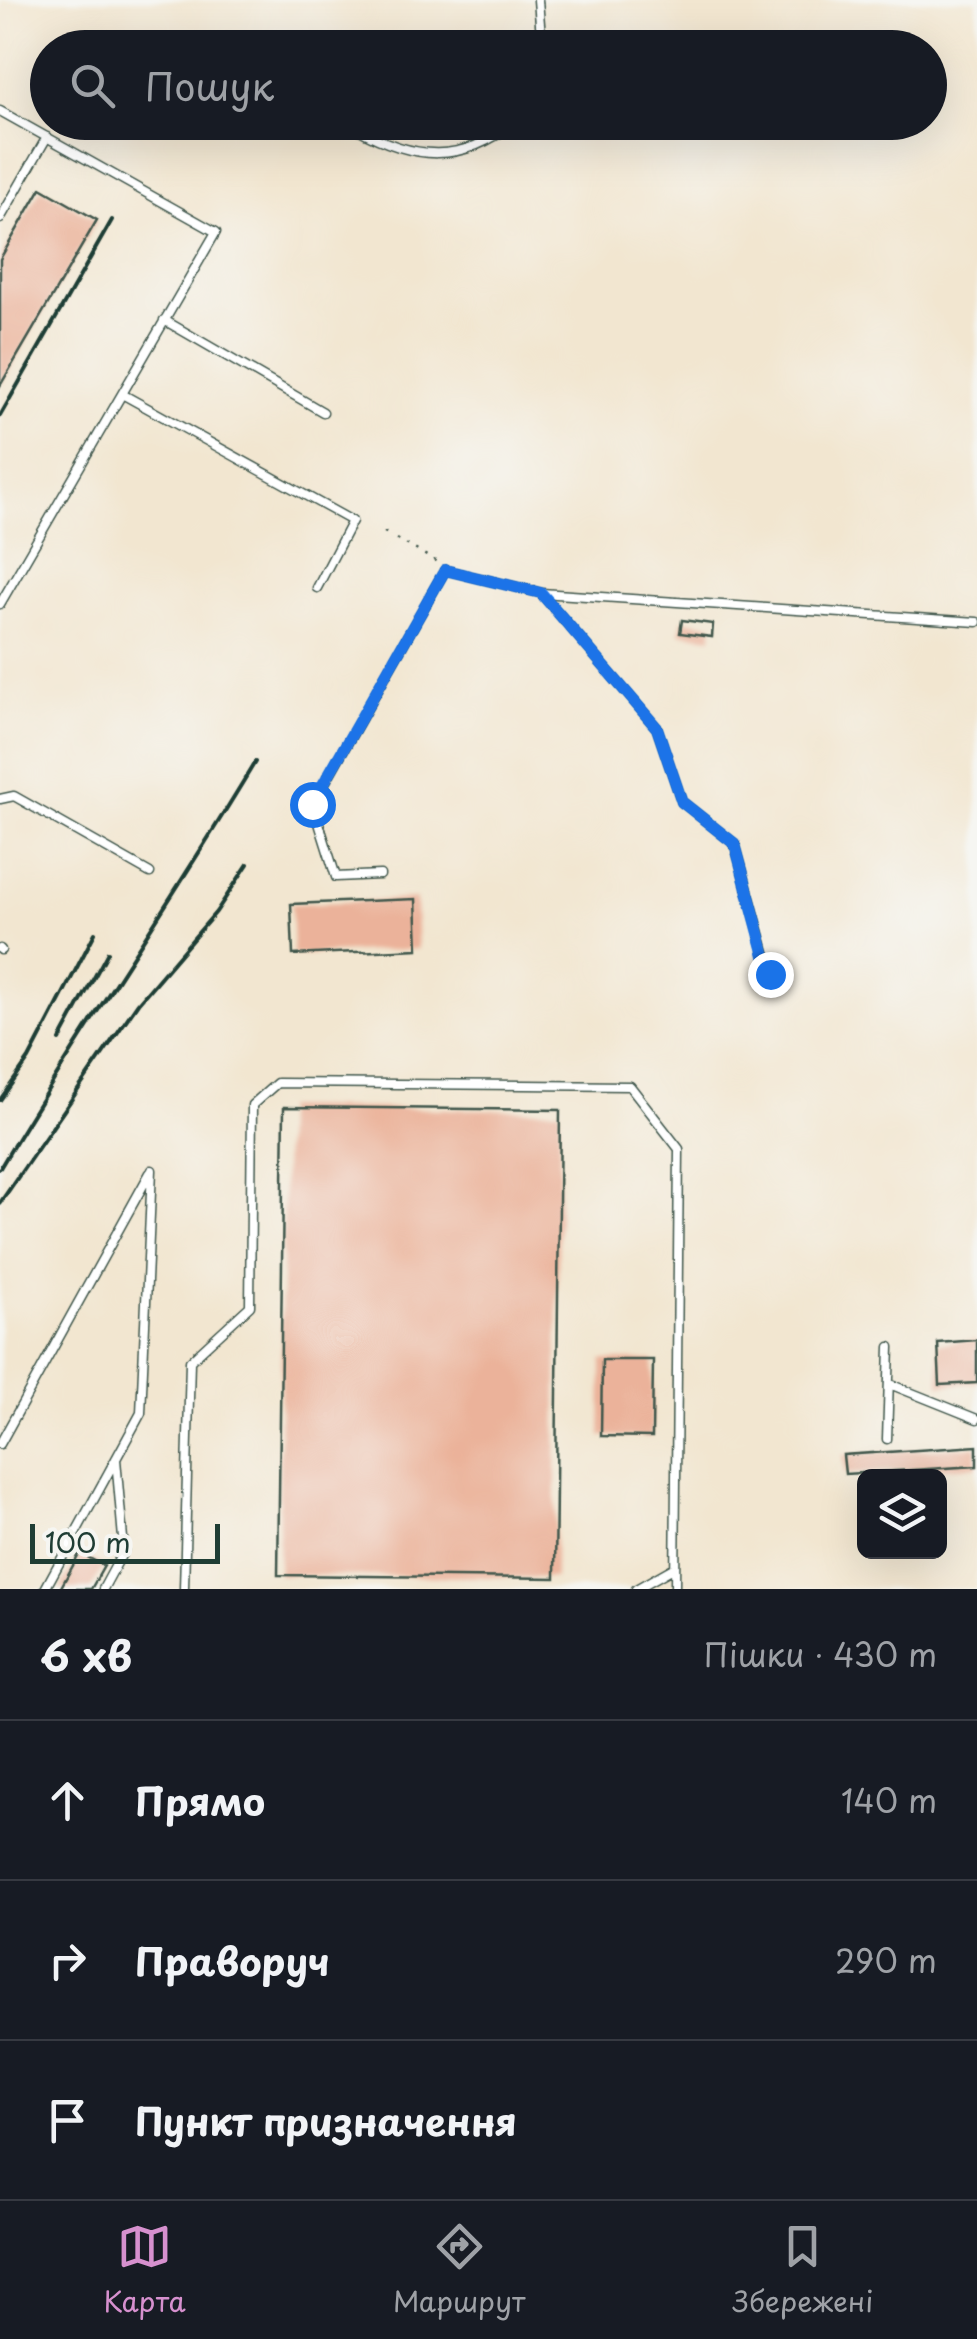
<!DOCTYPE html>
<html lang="uk">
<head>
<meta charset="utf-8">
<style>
  :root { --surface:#171b24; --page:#242831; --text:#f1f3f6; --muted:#9ea1a6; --line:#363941; --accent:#d690ce }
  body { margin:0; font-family:"Playpen Sans",sans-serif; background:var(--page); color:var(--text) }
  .controls { position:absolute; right:30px; bottom:30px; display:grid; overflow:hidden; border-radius:15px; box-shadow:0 10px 40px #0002 }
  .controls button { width:90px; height:90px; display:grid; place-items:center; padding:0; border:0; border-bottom:2px solid var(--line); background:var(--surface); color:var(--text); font:50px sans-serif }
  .scale { position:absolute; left:30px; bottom:25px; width:190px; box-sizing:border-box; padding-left:10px; border:5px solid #1f3d34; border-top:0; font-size:28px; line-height:35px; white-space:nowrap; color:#1f3d34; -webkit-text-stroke:8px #f6f6f2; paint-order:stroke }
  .stop { position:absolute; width:30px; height:30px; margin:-22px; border:8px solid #1a73e8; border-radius:50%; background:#fff }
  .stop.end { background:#1a73e8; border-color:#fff; box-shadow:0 2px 10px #0008 }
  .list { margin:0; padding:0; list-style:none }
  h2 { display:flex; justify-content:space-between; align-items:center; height:130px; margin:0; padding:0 40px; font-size:42px }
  h2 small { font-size:32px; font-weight:400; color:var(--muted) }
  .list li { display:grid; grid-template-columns:65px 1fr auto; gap:30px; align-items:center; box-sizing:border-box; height:160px; padding:0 40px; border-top:2px solid var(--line) }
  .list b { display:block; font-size:38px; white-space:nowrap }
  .list em { font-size:32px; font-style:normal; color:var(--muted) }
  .icon { flex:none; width:55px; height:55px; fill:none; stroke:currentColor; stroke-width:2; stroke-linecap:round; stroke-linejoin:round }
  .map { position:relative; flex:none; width:977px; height:1589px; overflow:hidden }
  .search { position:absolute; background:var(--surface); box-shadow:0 10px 40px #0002; left:30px; right:30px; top:30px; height:110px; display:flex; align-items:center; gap:25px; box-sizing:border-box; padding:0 35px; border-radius:55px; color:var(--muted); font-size:38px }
  .sheet { height:610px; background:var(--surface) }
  nav { display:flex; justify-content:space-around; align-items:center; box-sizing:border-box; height:140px; border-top:2px solid var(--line); background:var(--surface); font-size:28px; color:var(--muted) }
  nav a { display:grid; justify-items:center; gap:5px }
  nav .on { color:var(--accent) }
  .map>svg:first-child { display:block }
  .building { fill:#ebb29a }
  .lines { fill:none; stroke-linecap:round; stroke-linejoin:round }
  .service-casing { stroke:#3f564b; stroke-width:11 }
  .path { stroke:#3f564b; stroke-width:2.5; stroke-dasharray:2.5 8; stroke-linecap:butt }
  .service { stroke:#fff; stroke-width:8 }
  .rail { stroke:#1f3d34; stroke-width:4 }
  .route { stroke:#1a73e8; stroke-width:12 }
</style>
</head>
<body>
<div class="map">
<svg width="977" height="1589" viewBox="0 0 977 1589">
  <rect width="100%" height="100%" fill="#f6f6f2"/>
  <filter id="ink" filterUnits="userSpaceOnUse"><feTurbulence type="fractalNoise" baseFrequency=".01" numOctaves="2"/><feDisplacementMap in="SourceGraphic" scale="20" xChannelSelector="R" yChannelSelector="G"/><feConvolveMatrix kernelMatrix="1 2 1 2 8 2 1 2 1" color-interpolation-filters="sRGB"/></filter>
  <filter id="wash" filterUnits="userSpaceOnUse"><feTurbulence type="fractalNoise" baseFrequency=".0048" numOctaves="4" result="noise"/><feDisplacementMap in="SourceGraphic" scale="40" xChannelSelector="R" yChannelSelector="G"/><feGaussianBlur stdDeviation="2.25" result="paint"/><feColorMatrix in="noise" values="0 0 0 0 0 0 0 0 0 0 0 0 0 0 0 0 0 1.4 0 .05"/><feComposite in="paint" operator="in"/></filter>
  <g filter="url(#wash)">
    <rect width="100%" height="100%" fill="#f2e6d0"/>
    <g id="blocks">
      <path class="building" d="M41,188L97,220L0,386V259Z
        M682,620L713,624L712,637L680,633Z
        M416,899L418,949L293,955L291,904Z
        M284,1107L560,1110L555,1578L278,1575Z
        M977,1340V1383L940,1385L938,1343Z
        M602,1360H653L652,1437L601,1436Z
        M977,1446V1466L845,1474L843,1455Z
        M80,1553L104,1566L91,1589H60Z"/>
    </g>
  </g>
  <g filter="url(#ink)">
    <use href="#blocks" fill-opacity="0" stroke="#3f564b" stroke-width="2.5"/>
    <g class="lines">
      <g class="service-casing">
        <path id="service" d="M538,0L542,48
          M0,111L216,232L0,604
          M356,128C413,160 462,165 515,122
          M0,219L47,137
          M164,320L323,412
          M122,394L352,521L317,588
          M541,593L657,728L682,802L735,844L771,974
          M0,799L14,796L150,873
          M380,875L336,877L313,804L445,570L541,593L977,622
          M0,949L1,950
          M892,1385L977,1419
          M887,1439L890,1347
          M0,1444L150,1173
          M45,1589L141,1413L152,1170
          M103,1589L124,1550L116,1459
          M184,1589L190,1361L250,1306L252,1105L277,1083L630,1086L679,1149L675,1589
          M636,1589L675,1567"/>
      </g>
      <path class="path" d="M384,532L390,535
        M397,539L437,562"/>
      <use href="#service" class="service"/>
      <path class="rail" d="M0,416L112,220
        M60,1040L108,952
        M0,1100L29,1059L95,933
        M0,1168C81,1031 173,899 255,762
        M0,1203L138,1003L216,912L248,864"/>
    </g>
  </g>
  <g class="lines" filter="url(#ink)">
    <path class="route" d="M312,804L445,570L541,593L657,728L682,802L735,844L770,974"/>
  </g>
</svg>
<div class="controls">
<button><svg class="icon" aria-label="layers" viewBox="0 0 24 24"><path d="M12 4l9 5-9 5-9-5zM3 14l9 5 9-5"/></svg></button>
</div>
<div class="scale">100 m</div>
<div class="stop" style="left:312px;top:804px"></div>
<div class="stop end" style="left:770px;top:974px"></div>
<div class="search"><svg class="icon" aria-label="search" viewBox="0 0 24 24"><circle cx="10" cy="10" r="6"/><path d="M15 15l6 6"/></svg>Пошук</div>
</div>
<section class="sheet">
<h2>6 хв<small>Пішки · 430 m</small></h2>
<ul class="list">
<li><svg class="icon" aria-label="ahead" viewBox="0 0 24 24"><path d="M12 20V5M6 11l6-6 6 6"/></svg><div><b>Прямо</b></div><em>140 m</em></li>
<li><svg class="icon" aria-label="right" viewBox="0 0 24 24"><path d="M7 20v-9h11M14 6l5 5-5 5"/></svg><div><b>Праворуч</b></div><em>290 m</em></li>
<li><svg class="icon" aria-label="arrive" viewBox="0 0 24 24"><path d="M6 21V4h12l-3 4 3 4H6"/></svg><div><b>Пункт призначення</b></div></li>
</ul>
</section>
<nav>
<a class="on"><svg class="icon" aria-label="map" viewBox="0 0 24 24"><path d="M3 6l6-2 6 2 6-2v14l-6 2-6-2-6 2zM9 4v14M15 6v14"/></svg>Карта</a>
<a><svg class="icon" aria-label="directions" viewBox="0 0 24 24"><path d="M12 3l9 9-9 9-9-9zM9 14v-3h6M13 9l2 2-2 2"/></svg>Маршрут</a>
<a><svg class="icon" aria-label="saved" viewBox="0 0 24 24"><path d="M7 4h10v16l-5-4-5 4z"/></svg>Збережені</a>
</nav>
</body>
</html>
